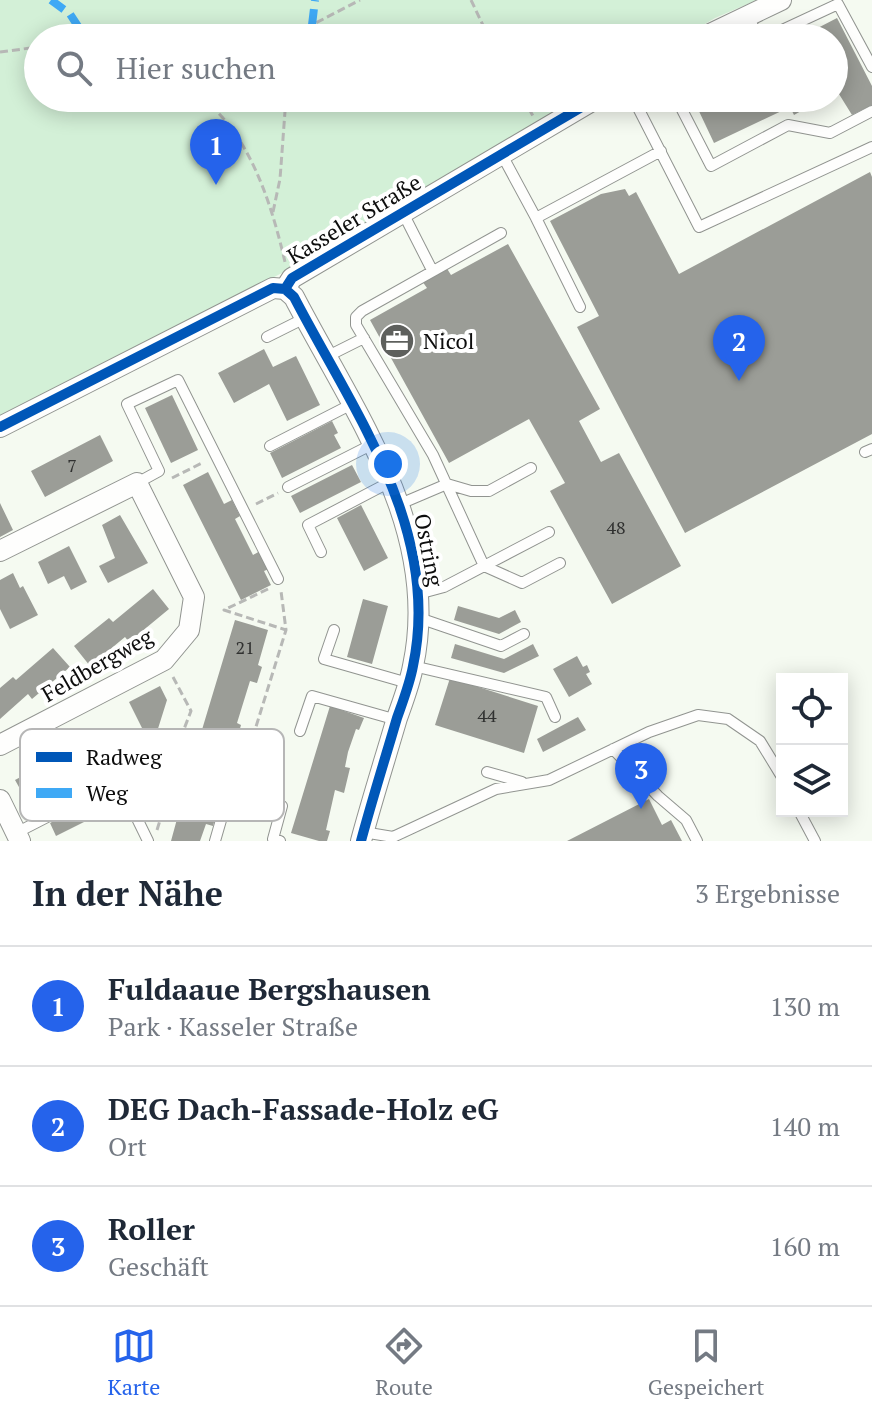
<!DOCTYPE html>
<html lang="de">
<head>
<meta charset="utf-8">
<style>
  :root { --surface:#fff; --page:#f2f2f3; --text:#1f2937; --muted:#747a83; --line:#e0e1e3; --accent:#2563eb }
  body { margin:0; font-family:"PT Serif",serif; background:var(--page); color:var(--text) }
  .controls { position:absolute; right:24px; bottom:24px; display:grid; overflow:hidden; border-radius:0px; box-shadow:0 4px 20px #0003 }
  .controls button { width:72px; height:72px; display:grid; place-items:center; padding:0; border:0; border-bottom:2px solid var(--line); background:var(--surface); color:var(--text); font:40px sans-serif }
  .you { position:absolute; left:388px; top:464px; width:28px; height:28px; margin:-20px; border:6px solid #fff; border-radius:50%; background:#1a73e8; box-shadow:0 0 0 12px #1a73e833 }
  .badge { display:grid; place-items:center; width:52px; height:52px; border-radius:50%; background:var(--accent); color:#fff; font-size:26px; font-weight:700 }
  .pin { position:absolute; translate:-50% -66px; filter:drop-shadow(0 2px 4px #0008) }
  .pin::after { content:''; position:absolute; top:42px; width:28px; height:24px; background:inherit; clip-path:polygon(0 0,100% 0,50% 100%) }
  .list { margin:0; padding:0; list-style:none }
  h2 { display:flex; justify-content:space-between; align-items:center; height:104px; margin:0; padding:0 32px; font-size:34px }
  h2 small { font-size:26px; font-weight:400; color:var(--muted) }
  .list li { display:grid; grid-template-columns:52px 1fr auto; gap:24px; align-items:center; box-sizing:border-box; height:120px; padding:0 32px; border-top:2px solid var(--line) }
  .list b { display:block; font-size:30px; white-space:nowrap }
  .list p { margin:0; font-size:26px; white-space:nowrap; color:var(--muted) }
  .list em { font-size:26px; font-style:normal; color:var(--muted) }
  .icon { flex:none; width:44px; height:44px; fill:none; stroke:currentColor; stroke-width:2; stroke-linecap:round; stroke-linejoin:round }
  .map { position:relative; flex:none; width:872px; height:841px; overflow:hidden }
  .search { position:absolute; background:var(--surface); box-shadow:0 4px 20px #0003; left:24px; right:24px; top:24px; height:88px; display:flex; align-items:center; gap:20px; box-sizing:border-box; padding:0 28px; border-radius:44px; color:var(--muted); font-size:30px }
  .sheet { height:464px; background:var(--surface) }
  nav { display:flex; justify-content:space-around; align-items:center; box-sizing:border-box; height:112px; border-top:2px solid var(--line); background:var(--surface); font-size:22px; color:var(--muted) }
  nav a { display:grid; justify-items:center; gap:4px }
  nav .on { color:var(--accent) }
  .map>svg:first-child { display:block }
  .green { fill:#d3f0d7 }
  .building { fill:#9b9d97 }
  .lines { fill:none; stroke-linecap:round; stroke-linejoin:round }
  .lane-casing { stroke:#919490; stroke-width:12 }
  .street-casing { stroke:#919490; stroke-width:22 }
  .path { stroke:#b7b8b6; stroke-width:3; stroke-dasharray:8 4; stroke-linecap:butt }
  .lane { stroke:#fefefd; stroke-width:10 }
  .street { stroke:#fefefd; stroke-width:20 }
  .quiet { stroke:#3fa9f5; stroke-width:8; stroke-dasharray:16 8; stroke-linecap:butt }
  .cycleway-casing { stroke:#fff; stroke-width:15 }
  .cycleway { stroke:#0057b8; stroke-width:10 }
  .labels { text-anchor:middle; stroke-width:8; stroke-linejoin:round; paint-order:stroke }
  .number-label { font-size:18px; fill:#303130 }
  .street-label { font-size:22px; fill:#0d0d0d; stroke:#fff }
  .poi-label { font-size:22px; fill:#0d0d0d; stroke:#fff; text-anchor:start }
  .key { fill:#fff; stroke:#b6b6b6; stroke-width:2 }
  .key-label { font-size:22px; fill:#0d0d0d }
</style>
</head>
<body>
<div class="map">
<svg width="872" height="841" viewBox="0 0 872 841">
  <rect width="100%" height="100%" fill="#f5faf1"/>
  <path class="green" d="M0,0H757L715,18L681,38H38V98H579L284,272L0,416Z"/>
  <path class="building" d="M837,18L872,86V105L852,115L834,86V38H813L810,32Z
    M702,98H815L817,102L794,115L790,107L714,143L697,107Z
    M870,172L872,177V434L685,533L577,327L599,316L550,221L601,194L625,189L629,196L636,192L679,274Z
    M508,244L600,409L579,421L601,462L619,453L681,566L612,604L550,491L565,483L529,419L449,463L370,320L427,288L422,281L446,267L451,275Z
    M264,349L273,367L296,356L320,405L287,421L269,384L234,403L218,373Z
    M172,395L198,450L171,463L145,408Z
    M332,421L338,433L334,435L341,448L282,478L270,453Z
    M100,435L113,461L45,497L31,471Z
    M352,465L361,482L300,513L291,496Z
    M208,472L224,504L232,500L240,516L235,519L253,555L260,551L269,569L264,571L271,585L241,600L183,485Z
    M0,503L13,530L0,537Z
    M361,505L388,558L364,571L337,518Z
    M120,515L148,563L108,583L99,566L115,558L102,525Z
    M69,546L87,582L71,590L64,576L48,584L38,562Z
    M13,573L20,588L23,586L38,615L10,629L0,609V580Z
    M153,589L169,609L129,642L125,637L90,666L74,646L109,618L113,622Z
    M363,599L388,606L372,664L347,657Z
    M458,606L499,618L515,610L521,622L499,634L454,620Z
    M235,620L268,630L258,665L262,667L257,683L250,681L237,723L241,725L236,743L229,740L225,752L198,743Z
    M455,644L504,659L533,644L539,656L504,673L451,658Z
    M53,648L70,667L32,699L28,694L0,719V688L13,677L16,680Z
    M577,656L583,667L587,665L590,672L586,674L592,684L569,697L553,669Z
    M450,678L538,706L524,753L435,725Z
    M160,686L167,700L156,735L144,732L129,702Z
    M330,706L364,718L359,730L356,729L348,752L345,767L350,768L344,793L335,790L326,830L330,831L327,841H319L291,833Z
    M578,717L586,730L543,752L537,739Z
    M56,751L69,776L55,783L57,787L28,803L15,780L30,772L29,769L43,761L42,758Z
    M192,764L223,773L212,809L217,811L213,826L206,824L200,841H171Z
    M649,799L662,825L671,820L682,841H567Z
    M91,802L98,815L56,836L50,823Z"/>
  <g class="lines">
    <g class="lane-casing">
      <path id="lane" d="M748,15L758,38
        M765,38L838,4L872,67
        M633,98L699,227L872,147
        M676,98L711,166L788,125L830,133L872,111
        M502,155L536,218L661,151
        M403,213L432,270
        M536,218L580,307
        M501,233L362,311L356,317V325L433,455L484,566L522,583L560,563
        M267,337L305,318
        M326,357L364,338
        M270,446L352,404
        M865,452L872,449
        M137,483L159,471L127,404L178,380L278,579
        M288,487L373,444
        M400,504L447,484L471,491H489L531,468
        M321,552L308,525L390,482
        M418,594L444,587L549,532
        M419,618L501,646L524,634
        M334,630L324,659L408,683
        M413,666L546,697L555,717
        M300,731L312,696L397,720
        M613,749L658,796L686,820L697,841
        M487,772L522,782
        M129,802L148,841
        M799,811L815,841
        M363,832L393,837L496,789L549,780L649,732L698,715L728,719L760,741L782,777
        M16,833L88,796
        M215,841L232,782
        M280,841L273,839L282,806"/>
    </g>
    <g class="street-casing">
      <path id="street" d="M702,38L781,0
        M285,289L294,297C353,411 442,530 413,666C410,683 403,701 397,718C385,759 372,800 361,841
        M285,289L292,278L597,98
        M0,427L273,288L285,289
        M0,551L137,483L194,597L189,630L164,660L0,745
        M0,800L20,841"/>
    </g>
    <path class="path" d="M471,0L489,38
      M68,38L106,28L233,37L271,35L306,28L360,0
      M303,38L306,28
      M0,52L38,47
      M201,98C250,133 272,206 285,262
      M523,98L533,116
      M273,212L280,179L286,98
      M172,478L204,462
      M256,504L278,493
      M268,589L224,610L286,630L281,591
      M173,677L191,711L179,742L237,760
      M235,768L237,760L250,746L286,630
      M100,798L107,799L115,795
      M157,830L175,772L182,761L194,760L227,771"/>
    <use href="#lane" class="lane"/>
    <use href="#street" class="street"/>
    <path class="quiet" d="M51,0L70,14L83,34
      M312,25L315,0"/>
    <g class="cycleway-casing">
      <path id="cycleway" d="M285,289L294,297C353,411 442,530 413,666C410,683 403,701 397,718C385,759 372,800 361,841
        M285,289L292,278L597,98
        M0,427L273,288L285,289"/>
    </g>
    <use href="#cycleway" class="cycleway"/>
  </g>
  <defs>
    <g id="office-disc" transform="scale(1.8)"><circle r="9.5" fill="#5e605d" stroke="#fff"/><path d="M-6-3h4V-5.5h4V-3h4V5H-6ZM-1-4.5V-3h2v-1.5ZM-6 0V1H6V0Z" fill="#fff"/></g>
  </defs>
  <g fill-rule="evenodd">
    <use href="#office-disc" x="397" y="341"/>
  </g>
  <g class="labels">
    <g class="number-label">
      <text x="72" y="472">7</text>
      <text x="616" y="534">48</text>
      <text x="245" y="654">21</text>
      <text x="487" y="722">44</text>
    </g>
    <g class="street-label">
      <text transform="translate(354 219) rotate(-31)" y="8">Kasseler Straße</text>
      <text transform="translate(429 550) rotate(79)" y="8">Ostring</text>
      <text transform="translate(97 665) rotate(-30)" y="8">Feldbergweg</text>
    </g>
    <g class="poi-label">
      <text x="423" y="349">Nicol</text>
    </g>
  </g>
  <rect x="20" y="729" width="264" height="92" rx="12" class="key"/>
  <rect x="36" y="752" width="36" height="10" fill="#0057b8"/>
  <rect x="36" y="788" width="36" height="10" fill="#3fa9f5"/>
  <g class="key-label">
    <text x="86" y="765">Radweg</text>
    <text x="86" y="801">Weg</text>
  </g>
</svg>
<div class="controls">
<button><svg class="icon" aria-label="locate" viewBox="0 0 24 24"><circle cx="12" cy="12" r="6"/><path d="M12 2v4M12 18v4M2 12h4M18 12h4"/></svg></button>
<button><svg class="icon" aria-label="layers" viewBox="0 0 24 24"><path d="M12 4l9 5-9 5-9-5zM3 14l9 5 9-5"/></svg></button>
</div>
<div class="you"></div>
<div class="pin badge" style="left:216px;top:185px">1</div>
<div class="pin badge" style="left:739px;top:381px">2</div>
<div class="pin badge" style="left:641px;top:809px">3</div>
<div class="search"><svg class="icon" aria-label="search" viewBox="0 0 24 24"><circle cx="10" cy="10" r="6"/><path d="M15 15l6 6"/></svg>Hier suchen</div>
</div>
<section class="sheet">
<h2>In der Nähe<small>3 Ergebnisse</small></h2>
<ul class="list">
<li><span class="badge">1</span><div><b>Fuldaaue Bergshausen</b><p>Park · Kasseler Straße</p></div><em>130 m</em></li>
<li><span class="badge">2</span><div><b>DEG Dach-Fassade-Holz eG</b><p>Ort</p></div><em>140 m</em></li>
<li><span class="badge">3</span><div><b>Roller</b><p>Geschäft</p></div><em>160 m</em></li>
</ul>
</section>
<nav>
<a class="on"><svg class="icon" aria-label="map" viewBox="0 0 24 24"><path d="M3 6l6-2 6 2 6-2v14l-6 2-6-2-6 2zM9 4v14M15 6v14"/></svg>Karte</a>
<a><svg class="icon" aria-label="directions" viewBox="0 0 24 24"><path d="M12 3l9 9-9 9-9-9zM9 14v-3h6M13 9l2 2-2 2"/></svg>Route</a>
<a><svg class="icon" aria-label="saved" viewBox="0 0 24 24"><path d="M7 4h10v16l-5-4-5 4z"/></svg>Gespeichert</a>
</nav>
</body>
</html>
